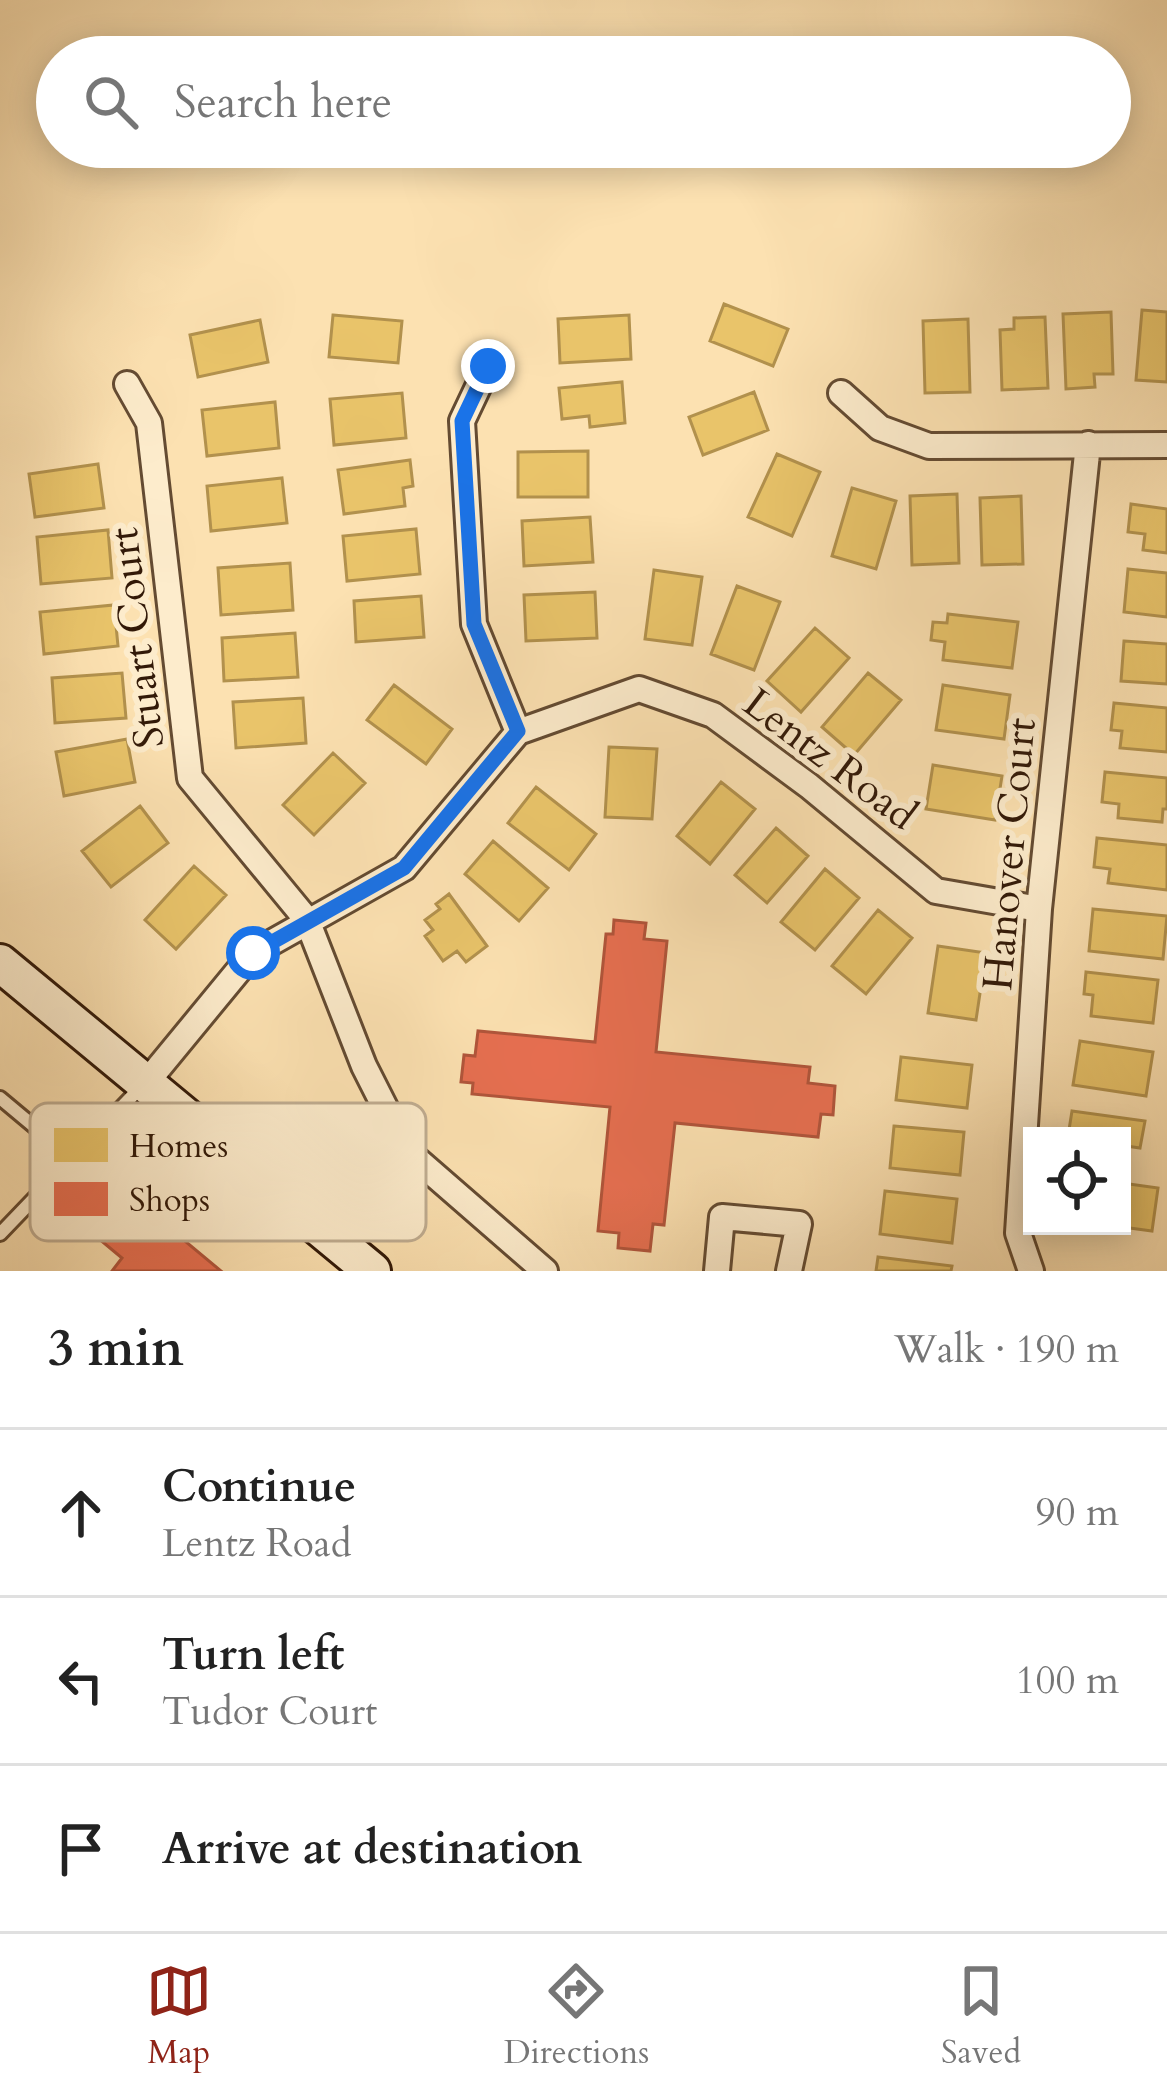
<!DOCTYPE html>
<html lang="en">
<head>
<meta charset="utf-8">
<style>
  :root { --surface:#fff; --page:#f6f6f6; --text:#222; --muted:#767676; --line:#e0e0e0; --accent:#8f2418 }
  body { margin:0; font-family:Cardo,serif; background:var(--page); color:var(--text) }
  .controls { position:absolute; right:36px; bottom:36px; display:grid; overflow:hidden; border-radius:0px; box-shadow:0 6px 30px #0003 }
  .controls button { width:108px; height:108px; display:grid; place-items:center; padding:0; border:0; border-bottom:3px solid var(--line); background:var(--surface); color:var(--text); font:60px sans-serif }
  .stop { position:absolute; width:36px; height:36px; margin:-27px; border:9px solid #1a73e8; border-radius:50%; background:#fff }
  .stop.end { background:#1a73e8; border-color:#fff; box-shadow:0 3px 12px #0008 }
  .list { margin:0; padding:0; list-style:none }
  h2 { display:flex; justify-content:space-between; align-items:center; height:156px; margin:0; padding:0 48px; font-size:51px }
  h2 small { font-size:39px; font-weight:400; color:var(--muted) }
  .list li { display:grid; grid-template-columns:78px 1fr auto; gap:36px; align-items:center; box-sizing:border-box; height:168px; padding:0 48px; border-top:3px solid var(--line) }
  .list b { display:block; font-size:45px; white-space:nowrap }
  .list p { margin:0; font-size:39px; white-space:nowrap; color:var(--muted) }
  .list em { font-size:39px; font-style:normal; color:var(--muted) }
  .icon { flex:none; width:66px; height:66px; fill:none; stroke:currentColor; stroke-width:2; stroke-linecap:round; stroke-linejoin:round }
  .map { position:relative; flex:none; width:1167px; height:1271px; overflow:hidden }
  .search { position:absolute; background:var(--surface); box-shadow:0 6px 30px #0003; left:36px; right:36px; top:36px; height:132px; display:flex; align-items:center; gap:30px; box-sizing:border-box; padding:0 42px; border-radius:66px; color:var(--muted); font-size:45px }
  .sheet { height:660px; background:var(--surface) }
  nav { display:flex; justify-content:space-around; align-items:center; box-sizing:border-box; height:168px; border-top:3px solid var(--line); background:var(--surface); font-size:33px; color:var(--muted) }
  nav a { display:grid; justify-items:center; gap:6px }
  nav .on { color:var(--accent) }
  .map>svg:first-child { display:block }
  .homes { fill:#e9c46a; stroke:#b2914d; stroke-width:3 }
  .shops { fill:#e76f51; stroke:#b1553b; stroke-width:3 }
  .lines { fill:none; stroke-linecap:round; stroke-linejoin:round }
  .lane-casing { stroke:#644b32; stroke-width:18 }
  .street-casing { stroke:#644b32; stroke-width:30 }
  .secondary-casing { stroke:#321908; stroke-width:42 }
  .lane { stroke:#fdeccc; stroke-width:12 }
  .street { stroke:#fdeccc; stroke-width:24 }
  .secondary { stroke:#fdeccc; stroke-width:36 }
  .route { stroke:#1a73e8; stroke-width:15 }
  .labels { text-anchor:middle; stroke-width:12; stroke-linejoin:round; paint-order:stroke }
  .street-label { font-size:42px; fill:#321908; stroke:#fdeccc }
  .key { fill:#fdeccc; stroke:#c0ad91; stroke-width:3 }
  .key-label { font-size:33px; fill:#321908 }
</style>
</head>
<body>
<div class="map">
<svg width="1167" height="1271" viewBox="0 0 1167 1271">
  <rect width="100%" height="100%" fill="#fce1b1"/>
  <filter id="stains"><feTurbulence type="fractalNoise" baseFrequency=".00167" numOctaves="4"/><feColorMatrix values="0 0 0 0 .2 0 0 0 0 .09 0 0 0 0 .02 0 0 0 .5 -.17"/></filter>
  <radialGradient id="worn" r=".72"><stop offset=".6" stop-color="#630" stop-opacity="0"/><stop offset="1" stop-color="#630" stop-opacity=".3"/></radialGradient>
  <path class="homes" d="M724,304L788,329L773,366L710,341Z
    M1142,310L1167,312V382L1136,380Z
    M1111,312L1113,374H1094L1095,387L1066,389L1063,314Z
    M333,315L402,321L398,363L329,357Z
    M629,315L631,359L560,363L558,319Z
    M1045,317L1048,388L1002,390L1000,330L1014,329V318Z
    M968,319L970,392L925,393L923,321Z
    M260,320L268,362L198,377L190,335Z
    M622,382L625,423L590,427L589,416L562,419L559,388Z
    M754,392L768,430L703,455L689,417Z
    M402,393L406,438L334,445L330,399Z
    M275,402L279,448L207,456L202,410Z
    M588,451V497H518V452Z
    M777,454L820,472L792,536L748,517Z
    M410,460L413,486L403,488L405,506L344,514L338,470Z
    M98,464L104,508L35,517L29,474Z
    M282,478L287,523L211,531L207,486Z
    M852,488L896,501L876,569L832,556Z
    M957,494L959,563L912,565L910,496Z
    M1021,496L1023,564L982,565L980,498Z
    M1131,504L1167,509V553L1143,550L1145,534L1128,532Z
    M590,517L593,562L524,566L522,521Z
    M416,529L420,574L347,581L343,536Z
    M108,530L112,578L41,584L37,537Z
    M290,563L293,610L221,615L218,568Z
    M1128,569L1167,573V617L1124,612Z
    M654,570L702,577L692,645L645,639Z
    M737,586L780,602L754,670L711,654Z
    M595,592L597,638L526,641L524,595Z
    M421,596L424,637L356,642L354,601Z
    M114,605L118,646L44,654L40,612Z
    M948,614L1018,622L1012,668L943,660L945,642L931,640L933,622L947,623Z
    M815,628L849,658L801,712L767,681Z
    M295,633L298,677L224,681L222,638Z
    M1124,641L1167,644V684L1121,681Z
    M122,673L126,718L55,723L52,678Z
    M868,673L901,700L854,755L822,727Z
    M394,685L452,729L426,764L367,720Z
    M943,685L1010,695L1004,739L936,730Z
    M303,698L306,743L236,748L233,702Z
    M1114,703L1167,708V752L1120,748L1122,731L1111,730Z
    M127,739L135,782L64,796L56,752Z
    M609,747L657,749L652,819L605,817Z
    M333,753L365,783L314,835L283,805Z
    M933,765L1002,776L995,820L926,809Z
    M1105,772L1167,778V809H1163L1162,822L1118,818L1119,804L1102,802Z
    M721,782L755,809L710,864L677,836Z
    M536,787L596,834L569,870L508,823Z
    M140,806L168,843L111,887L82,851Z
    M776,828L808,856L767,903L735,875Z
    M1097,838L1167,845V890L1108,883L1110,869L1094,867Z
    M493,841L548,888L519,921L465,874Z
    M194,866L226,895L176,949L145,920Z
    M825,869L859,898L815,950L781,922Z
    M449,894L487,946L466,962L457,951L443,961L425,936L433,930L425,920L440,909L436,904Z
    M1093,909L1167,916L1163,959L1089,951Z
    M878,910L912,938L866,994L832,966Z
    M938,946L986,953L976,1020L928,1013Z
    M1086,972L1158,980L1153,1023L1091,1016L1093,995L1084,994Z
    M1080,1041L1153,1052L1146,1096L1073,1085Z
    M901,1057L972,1065L967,1108L896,1100Z
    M1072,1111L1145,1121L1140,1148L1126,1146L1122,1163V1136H1068Z
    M894,1126L964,1132L960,1175L890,1168Z
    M1122,1183L1158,1188L1152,1231L1115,1226H1122Z
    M885,1191L957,1199L952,1243L880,1234Z
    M878,1257L952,1266L951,1271H876Z"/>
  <path class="shops" d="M614,920L646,923L644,939L667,941L656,1052L810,1067L808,1083L835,1086L833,1115L821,1114L818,1137L675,1123L664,1225L653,1224L650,1251L618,1248L619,1233L598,1231L610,1107L472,1094L473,1083L461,1082L464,1055L475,1056L478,1031L595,1042L606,934H613Z
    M114,1182L221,1271H112L122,1258L80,1223Z"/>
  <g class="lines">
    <g class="lane-casing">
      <path id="lane" d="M0,1098L73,1159
        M0,1234L140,1088"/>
    </g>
    <g class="street-casing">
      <path id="street" d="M488,366L462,421L474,624L518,732
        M127,384L149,423L190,778L307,920L364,1066L407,1151L545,1271
        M841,393L880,428L929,446L1167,445
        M146,1083L253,953L404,868L518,732L639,689L713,715L809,786L936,891L1039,909
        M717,1271L722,1217L799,1224L789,1271
        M1031,1271L1018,1233L1039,909L1088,444"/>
    </g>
    <g class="secondary-casing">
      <path id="secondary" d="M0,963L372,1271"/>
    </g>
    <use href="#lane" class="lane"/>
    <use href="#street" class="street"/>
    <use href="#secondary" class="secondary"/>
  </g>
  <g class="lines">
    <path class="route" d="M253,953L404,868L518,731L474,624L462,421L488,366"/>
  </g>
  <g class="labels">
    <g class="street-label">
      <text transform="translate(135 638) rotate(-97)" y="15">Stuart Court</text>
      <text transform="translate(831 758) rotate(37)" y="15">Lentz Road</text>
      <text transform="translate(1008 854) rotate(-85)" y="15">Hanover Court</text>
    </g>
  </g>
  <rect x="30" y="1103" width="396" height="138" rx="18" class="key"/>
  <rect x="54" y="1128" width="54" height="34" fill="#e9c46a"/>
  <rect x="54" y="1182" width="54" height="34" fill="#e76f51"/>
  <g class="key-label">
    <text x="129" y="1157">Homes</text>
    <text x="129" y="1211">Shops</text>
  </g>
  <rect width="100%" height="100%" filter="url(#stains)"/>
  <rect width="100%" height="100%" fill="url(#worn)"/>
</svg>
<div class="controls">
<button><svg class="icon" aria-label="locate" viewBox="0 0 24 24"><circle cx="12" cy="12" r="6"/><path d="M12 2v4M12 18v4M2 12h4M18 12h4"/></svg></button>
</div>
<div class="stop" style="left:253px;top:953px"></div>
<div class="stop end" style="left:488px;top:366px"></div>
<div class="search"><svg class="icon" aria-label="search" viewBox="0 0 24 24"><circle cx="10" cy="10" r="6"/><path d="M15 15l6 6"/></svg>Search here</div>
</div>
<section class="sheet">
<h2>3 min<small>Walk · 190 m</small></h2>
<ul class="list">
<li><svg class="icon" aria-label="ahead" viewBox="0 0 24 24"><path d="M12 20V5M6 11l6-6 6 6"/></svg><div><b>Continue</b><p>Lentz Road</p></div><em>90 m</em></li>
<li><svg class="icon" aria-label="left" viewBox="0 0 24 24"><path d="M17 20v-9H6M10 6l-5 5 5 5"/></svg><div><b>Turn left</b><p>Tudor Court</p></div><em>100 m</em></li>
<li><svg class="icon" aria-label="arrive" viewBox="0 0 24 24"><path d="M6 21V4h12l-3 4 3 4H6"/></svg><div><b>Arrive at destination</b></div></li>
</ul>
</section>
<nav>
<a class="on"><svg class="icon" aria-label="map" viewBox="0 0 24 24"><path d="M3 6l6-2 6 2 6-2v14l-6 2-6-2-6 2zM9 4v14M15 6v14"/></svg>Map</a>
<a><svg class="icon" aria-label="directions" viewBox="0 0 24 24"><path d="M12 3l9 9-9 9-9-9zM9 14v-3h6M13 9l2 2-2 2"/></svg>Directions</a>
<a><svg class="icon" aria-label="saved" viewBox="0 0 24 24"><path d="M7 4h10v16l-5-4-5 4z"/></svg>Saved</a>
</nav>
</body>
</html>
